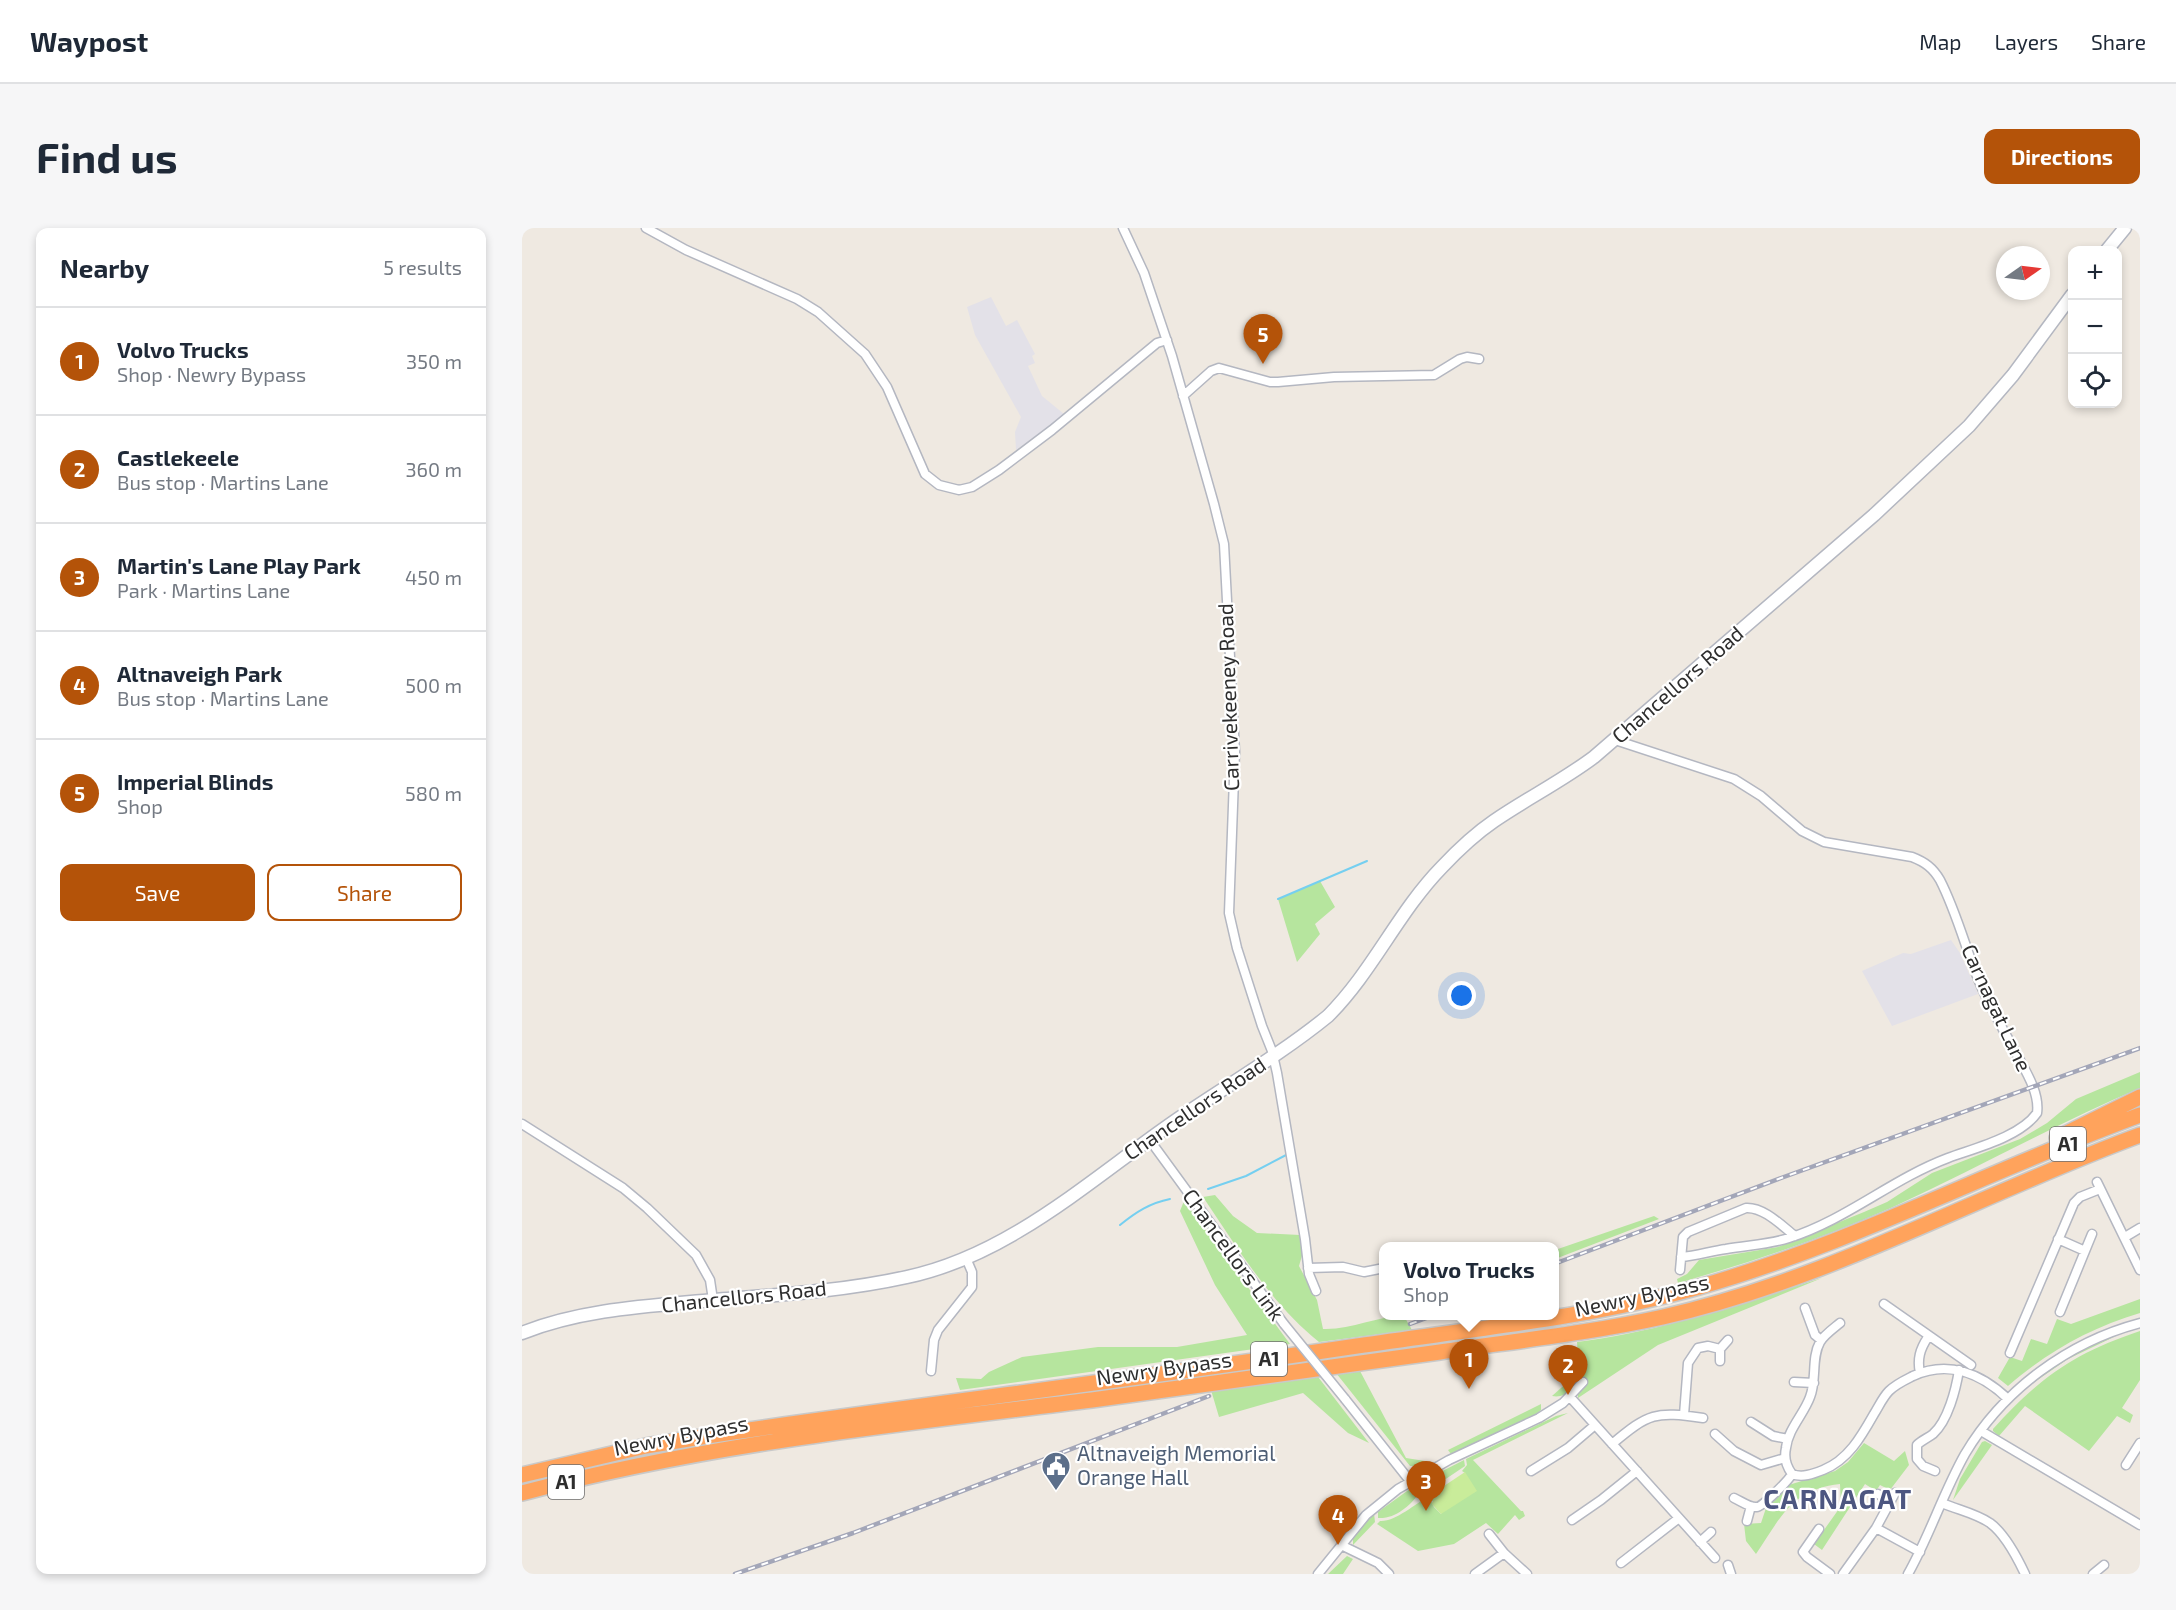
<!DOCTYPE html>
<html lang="en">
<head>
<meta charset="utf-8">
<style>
  :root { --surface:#fff; --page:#f6f6f7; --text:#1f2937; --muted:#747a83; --line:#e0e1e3; --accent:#b45309 }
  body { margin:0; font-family:"Exo 2",sans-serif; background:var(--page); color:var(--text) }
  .controls { position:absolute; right:18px; top:18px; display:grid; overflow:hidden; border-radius:12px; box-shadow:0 3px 9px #0003 }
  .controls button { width:54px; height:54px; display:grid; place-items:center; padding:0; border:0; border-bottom:2px solid var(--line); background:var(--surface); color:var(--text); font:30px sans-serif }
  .compass { position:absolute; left:1474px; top:18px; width:54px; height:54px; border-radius:50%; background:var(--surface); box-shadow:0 3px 9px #0003; rotate:76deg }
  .you { position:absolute; left:940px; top:768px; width:21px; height:21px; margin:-15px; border:4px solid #fff; border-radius:50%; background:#1a73e8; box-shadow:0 0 0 9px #1a73e833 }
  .badge { display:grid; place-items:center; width:39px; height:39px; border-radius:50%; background:var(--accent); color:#fff; font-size:20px; font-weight:700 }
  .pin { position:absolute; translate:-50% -50px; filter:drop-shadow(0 2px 3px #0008) }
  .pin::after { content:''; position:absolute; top:32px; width:21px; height:18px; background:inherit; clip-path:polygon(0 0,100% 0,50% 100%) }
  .popup { position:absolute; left:857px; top:1014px; width:180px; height:78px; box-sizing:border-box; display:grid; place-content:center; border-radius:12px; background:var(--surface); filter:drop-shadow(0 2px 4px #0005); font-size:20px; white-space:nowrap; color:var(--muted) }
  .popup b { font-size:22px; color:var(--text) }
  .popup::after { content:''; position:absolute; left:50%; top:100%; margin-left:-12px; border:12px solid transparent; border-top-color:var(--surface) }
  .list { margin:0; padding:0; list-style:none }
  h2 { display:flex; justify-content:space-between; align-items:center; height:78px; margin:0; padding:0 24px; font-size:26px }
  h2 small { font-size:20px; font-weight:400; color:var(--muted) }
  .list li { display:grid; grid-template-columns:39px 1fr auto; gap:18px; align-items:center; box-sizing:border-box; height:108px; padding:0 24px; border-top:2px solid var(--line) }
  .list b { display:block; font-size:22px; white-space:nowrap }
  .list p { margin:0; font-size:20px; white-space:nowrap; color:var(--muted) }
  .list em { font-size:20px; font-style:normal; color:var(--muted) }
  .actions { display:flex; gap:12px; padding:18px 24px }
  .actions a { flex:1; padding:14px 0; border:2px solid var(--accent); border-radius:12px; text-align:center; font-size:21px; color:var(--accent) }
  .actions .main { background:var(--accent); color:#fff }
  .icon { flex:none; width:33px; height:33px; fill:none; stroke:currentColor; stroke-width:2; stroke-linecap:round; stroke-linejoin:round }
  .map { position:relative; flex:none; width:1618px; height:1346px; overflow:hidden; border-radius:12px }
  header { display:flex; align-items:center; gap:36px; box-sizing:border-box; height:84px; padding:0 30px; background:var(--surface); border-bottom:2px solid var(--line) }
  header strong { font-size:28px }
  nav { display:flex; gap:33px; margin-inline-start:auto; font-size:21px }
  .intro { display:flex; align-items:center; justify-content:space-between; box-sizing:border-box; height:144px; padding:0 36px }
  h1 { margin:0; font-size:42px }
  .button { padding:15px 27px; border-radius:12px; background:var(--accent); color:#fff; font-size:21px; font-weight:700 }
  main { display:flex; gap:36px; padding:0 36px }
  aside { flex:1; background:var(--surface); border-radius:12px; box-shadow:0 3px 9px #0003 }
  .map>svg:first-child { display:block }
  .industrial { fill:#e3e1e8 }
  .green { fill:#b6e59e }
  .pitch { fill:#c9ec9a }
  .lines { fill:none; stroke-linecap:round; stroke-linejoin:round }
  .stream { stroke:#75cff0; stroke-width:2 }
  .street-casing { stroke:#b4b7c1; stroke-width:11 }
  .secondary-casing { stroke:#b4b7c1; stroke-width:15 }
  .highway-casing { stroke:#c9c9c9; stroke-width:18 }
  .street { stroke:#fff; stroke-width:8 }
  .secondary { stroke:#fff; stroke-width:12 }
  .highway { stroke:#ffa35c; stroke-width:15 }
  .rail-casing { stroke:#a3a6b8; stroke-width:4.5 }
  .rail { stroke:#fff; stroke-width:2; stroke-dasharray:7; stroke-linecap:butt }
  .street-bridge-casing { stroke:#b4b7c1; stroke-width:11; stroke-linecap:butt }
  .street-bridge { stroke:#fff; stroke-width:8 }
  .labels { text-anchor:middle; stroke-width:4.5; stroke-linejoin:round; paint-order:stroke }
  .shield { fill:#fff; stroke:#6d6d6d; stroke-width:1.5 }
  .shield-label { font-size:20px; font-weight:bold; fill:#2e2e2e }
  .street-label { font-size:21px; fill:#2e2e2e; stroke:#fff }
  .service-label { font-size:21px; fill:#4e5e75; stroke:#fff; text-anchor:start }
  .district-label { font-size:27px; font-weight:bold; letter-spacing:1.5px; fill:#4d5680; stroke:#fff }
</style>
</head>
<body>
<header>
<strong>Waypost</strong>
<nav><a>Map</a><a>Layers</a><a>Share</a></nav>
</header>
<div class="intro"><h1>Find us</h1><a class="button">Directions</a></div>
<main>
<aside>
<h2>Nearby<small>5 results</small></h2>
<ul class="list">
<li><span class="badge">1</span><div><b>Volvo Trucks</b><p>Shop · Newry Bypass</p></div><em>350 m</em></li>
<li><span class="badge">2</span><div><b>Castlekeele</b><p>Bus stop · Martins Lane</p></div><em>360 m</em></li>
<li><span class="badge">3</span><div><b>Martin's Lane Play Park</b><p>Park · Martins Lane</p></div><em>450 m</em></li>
<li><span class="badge">4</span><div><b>Altnaveigh Park</b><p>Bus stop · Martins Lane</p></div><em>500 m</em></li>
<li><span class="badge">5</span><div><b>Imperial Blinds</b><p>Shop</p></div><em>580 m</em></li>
</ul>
<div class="actions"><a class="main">Save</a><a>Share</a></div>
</aside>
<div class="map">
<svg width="1618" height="1346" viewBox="0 0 1618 1346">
  <rect width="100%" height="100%" fill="#efe9e1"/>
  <path class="industrial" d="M469,69L484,98L495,92L513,126L510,128L513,135L506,138L520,168L542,186L524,201L494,222L493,204L499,189L453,107L445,79Z
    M1429,712L1438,725L1456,766L1370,798L1340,743L1381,725L1389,726Z"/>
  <path class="green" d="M798,653L813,679L793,696L798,706L775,734L756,671Z
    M1618,844V860C1534,896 1454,941 1371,979C1302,1010 1232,1033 1160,1054L1156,1055L1155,1051L1165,1046L1177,1032L1256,1019L1342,984L1365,974L1410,945L1498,911L1525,895L1554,871Z
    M693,967L711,988L735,1005L778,1007L781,1024L777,1038L795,1072L801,1101C829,1102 854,1088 882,1088L890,1102L797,1114C750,1077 714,1018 681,969Z
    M662,973L768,1116L438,1162L434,1150L459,1151L467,1144L500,1129L576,1119H655L725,1107L693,1057L658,983Z
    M1132,988L1137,991L1033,1031V1022Z
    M1300,1050L1136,1117L1056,1170V1166L1064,1155L1061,1150C1052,1159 1044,1171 1030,1168L1057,1144L1055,1114C1139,1104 1219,1075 1300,1050Z
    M1618,1071V1085C1568,1100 1525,1124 1486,1158L1476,1150L1488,1129L1500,1133L1509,1111L1525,1116L1535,1091L1549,1096Z
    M1618,1103V1152L1600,1180L1611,1187L1608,1195L1595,1188L1567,1223L1503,1178L1477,1208L1471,1203V1201C1517,1150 1552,1125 1618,1103Z
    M1596,1107L1546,1131L1511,1155V1154C1538,1134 1564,1119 1596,1107Z
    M838,1143L884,1230L903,1233L895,1238H888L814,1145Z
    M793,1145L847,1215L826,1205L781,1165L697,1189L689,1162Z
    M1019,1176V1182L1013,1187L929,1226L926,1222Z
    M1046,1185L951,1232L999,1283H1001L1003,1288L997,1292L993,1287L976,1306L964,1295L932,1316L896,1323L855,1296L858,1293C873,1294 893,1276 907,1268L912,1279L919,1286L943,1245L940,1243L945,1237L944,1231L1034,1188Z
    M1463,1213L1470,1217L1431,1272L1438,1251L1460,1214Z
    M1342,1215L1372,1233L1383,1223L1387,1237L1368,1262L1358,1257L1354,1263L1343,1256L1300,1322L1292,1316L1319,1278L1318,1256C1270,1261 1259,1289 1234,1326L1224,1313L1222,1296L1239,1295L1246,1274L1260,1259L1313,1243L1326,1234Z
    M942,1232L943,1238L906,1263L903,1264L895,1256Z
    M892,1258L897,1266C887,1278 874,1291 856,1290V1284Z
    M852,1285L853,1294L831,1317V1307Z
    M825,1328L831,1331L821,1346H806Z"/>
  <path class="pitch" d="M943,1244L955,1263L919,1286L909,1275L911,1274L907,1268Z"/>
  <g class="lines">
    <path class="stream" d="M756,671L845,633
      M686,961L724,948L766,926
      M598,997C614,984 628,975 648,971"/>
    <g class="street-casing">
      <path id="street" d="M124,0L164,22L275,71L296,84L343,126L365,159L403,246L417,257L437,262L450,259L477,242L530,202L635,115L645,112
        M601,0L622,45L650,128L692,276L702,316L713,524L707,685L715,720L740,798L750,823L755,845L783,1011L787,1046L794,1063
        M661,168L689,143L697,140L748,154H756L812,149L912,147L938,131L945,129L957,131
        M1093,512L1212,551L1239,568L1280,603L1302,614L1390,629C1403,634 1411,640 1418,652C1434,683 1443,718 1456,751C1466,776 1481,801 1494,825C1503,842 1518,865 1515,885C1498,909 1453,920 1426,930C1370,951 1324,992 1267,1010C1246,1017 1225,1017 1204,1021C1189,1023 1174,1028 1159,1029
        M0,896L101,960L125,980L174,1027L188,1052L191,1072
        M627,911L762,1096
        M1575,954L1618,1042
        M1603,1009L1618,1000
        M1536,1011L1563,1023
        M786,1040L821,1039L842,1044L862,1040
        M1158,1042L1161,1009L1166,1004L1224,980C1242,979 1260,998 1273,1008
        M1362,1076L1449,1137
        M1283,1080L1293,1107L1299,1112
        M1538,1084L1570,1006
        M1318,1095C1312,1100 1302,1107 1298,1114C1289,1130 1295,1152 1288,1169C1282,1186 1266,1201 1264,1220C1262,1229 1264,1238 1270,1246C1280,1250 1291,1246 1301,1242C1326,1232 1339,1209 1352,1186C1357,1178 1361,1169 1367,1163C1374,1156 1383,1152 1391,1148C1426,1132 1459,1145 1486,1171
        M1488,1125L1552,975L1558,969L1578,961
        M1198,1133V1121L1206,1112
        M409,1143L412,1112L416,1102L450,1059V1044L444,1030
        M1398,1145C1395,1131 1398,1121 1406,1109
        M1272,1154L1292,1155
        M1048,1169L1193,1330
        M823,1171L888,1253
        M1162,1187L1166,1135L1176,1120L1186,1118L1198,1121
        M1229,1194L1251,1208L1266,1211
        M1459,1203L1618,1297
        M1193,1206L1212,1223L1239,1237L1263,1230
        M1090,1216C1127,1185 1133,1183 1181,1190
        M1604,1237L1618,1215
        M1009,1243L1046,1220L1073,1197
        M1413,1243L1401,1238L1395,1231V1217C1400,1212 1406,1210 1411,1206C1426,1193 1434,1161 1437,1142
        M1356,1266L1369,1273
        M1212,1270C1219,1273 1228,1280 1235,1279C1240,1279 1267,1252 1270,1246
        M1420,1275C1436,1282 1453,1285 1468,1295C1483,1306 1495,1329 1503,1346
        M1050,1292L1079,1272L1115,1243
        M1225,1293L1229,1278
        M1354,1300L1373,1265
        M1297,1301L1281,1324L1285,1329L1308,1346
        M967,1306L982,1325
        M1178,1314L1189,1304
        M819,1317L856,1335L867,1346
        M1099,1335L1157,1290
        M1206,1337L1209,1346
        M796,1346L844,1287L876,1261L927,1232L1017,1190L1041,1175L1061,1154
        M953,1346L982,1325L1005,1346
        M1321,1346L1354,1300L1398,1324
        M1386,1346C1408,1307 1421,1265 1443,1226C1481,1162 1546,1114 1618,1095
        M1571,1346L1582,1337"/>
    </g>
    <g class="secondary-casing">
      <path id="secondary" d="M1585,22L1603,0
        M0,1105C60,1081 128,1078 192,1072C256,1067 322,1063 385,1049C488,1027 569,951 653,893C704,858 758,827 806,788C851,743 876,684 920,639C936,622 953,606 972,593C1004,571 1040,553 1072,529L1352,287L1447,198L1491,147L1550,67"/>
    </g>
    <g class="highway-casing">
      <path id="highway" d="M1535,910L1618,869
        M0,1247L124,1218L191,1207C406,1176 621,1150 835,1118C950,1101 1066,1090 1177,1059C1329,1016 1470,941 1618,887
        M0,1265C187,1215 378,1196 570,1172C686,1157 802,1141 918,1124C993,1113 1068,1105 1141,1089C1309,1051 1458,966 1618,907"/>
    </g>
    <use href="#street" class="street"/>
    <use href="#secondary" class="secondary"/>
    <use href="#highway" class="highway"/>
    <g class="rail-casing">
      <path id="rail" d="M1032,1036L1259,950L1618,820
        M888,1096L910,1088
        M213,1346L331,1305L687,1168"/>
    </g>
    <use href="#rail" class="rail"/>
    <g class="street-bridge-casing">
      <path id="street-bridge" d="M762,1096L823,1171"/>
    </g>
    <use href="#street-bridge" class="street-bridge"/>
  </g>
  <defs>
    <g id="civic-pin" transform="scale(1.5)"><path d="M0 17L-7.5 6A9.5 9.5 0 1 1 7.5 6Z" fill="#5c6f8a" stroke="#fff"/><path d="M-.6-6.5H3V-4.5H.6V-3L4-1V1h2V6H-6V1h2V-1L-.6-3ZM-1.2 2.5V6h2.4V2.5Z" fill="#fff"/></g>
  </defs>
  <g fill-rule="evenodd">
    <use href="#civic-pin" x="534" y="1238"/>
  </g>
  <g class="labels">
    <g class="shield">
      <rect x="1528" y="899" width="36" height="34" rx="4.5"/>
      <rect x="729" y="1114" width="36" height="34" rx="4.5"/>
      <rect x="26" y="1237" width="36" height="34" rx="4.5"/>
    </g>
    <g class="shield-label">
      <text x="1546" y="923">A1</text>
      <text x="747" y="1138">A1</text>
      <text x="44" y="1261">A1</text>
    </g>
    <g class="street-label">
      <text transform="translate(1156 457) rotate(-41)" y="7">Chancellors Road</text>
      <text transform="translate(707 469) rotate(-92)" y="7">Carrivekeeney Road</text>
      <text transform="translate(1474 780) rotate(65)" y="7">Carnagat Lane</text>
      <text transform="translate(673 881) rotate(-34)" y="7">Chancellors Road</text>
      <text transform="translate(711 1027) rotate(54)" y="7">Chancellors Link</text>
      <text transform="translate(1120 1068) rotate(-12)" y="7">Newry Bypass</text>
      <text transform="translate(222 1069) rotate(-6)" y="7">Chancellors Road</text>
      <text transform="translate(642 1141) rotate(-8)" y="7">Newry Bypass</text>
      <text transform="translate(159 1208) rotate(-11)" y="7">Newry Bypass</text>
    </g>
    <g class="service-label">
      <text x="555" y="1233">Altnaveigh Memorial<tspan x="555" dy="24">Orange Hall</tspan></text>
    </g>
    <g class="district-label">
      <text x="1316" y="1281">CARNAGAT</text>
    </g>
  </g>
</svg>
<div class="controls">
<button>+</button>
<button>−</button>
<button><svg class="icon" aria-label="locate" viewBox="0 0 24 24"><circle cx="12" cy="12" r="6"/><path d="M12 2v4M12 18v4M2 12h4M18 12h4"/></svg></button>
</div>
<svg class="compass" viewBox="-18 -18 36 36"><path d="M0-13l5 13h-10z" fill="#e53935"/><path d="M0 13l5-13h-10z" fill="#747a83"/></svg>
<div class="you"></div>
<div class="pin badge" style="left:947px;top:1161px">1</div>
<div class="popup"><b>Volvo Trucks</b>Shop</div>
<div class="pin badge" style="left:1046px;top:1167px">2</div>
<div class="pin badge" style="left:904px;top:1283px">3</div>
<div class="pin badge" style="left:816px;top:1317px">4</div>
<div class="pin badge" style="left:741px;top:136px">5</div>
</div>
</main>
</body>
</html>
